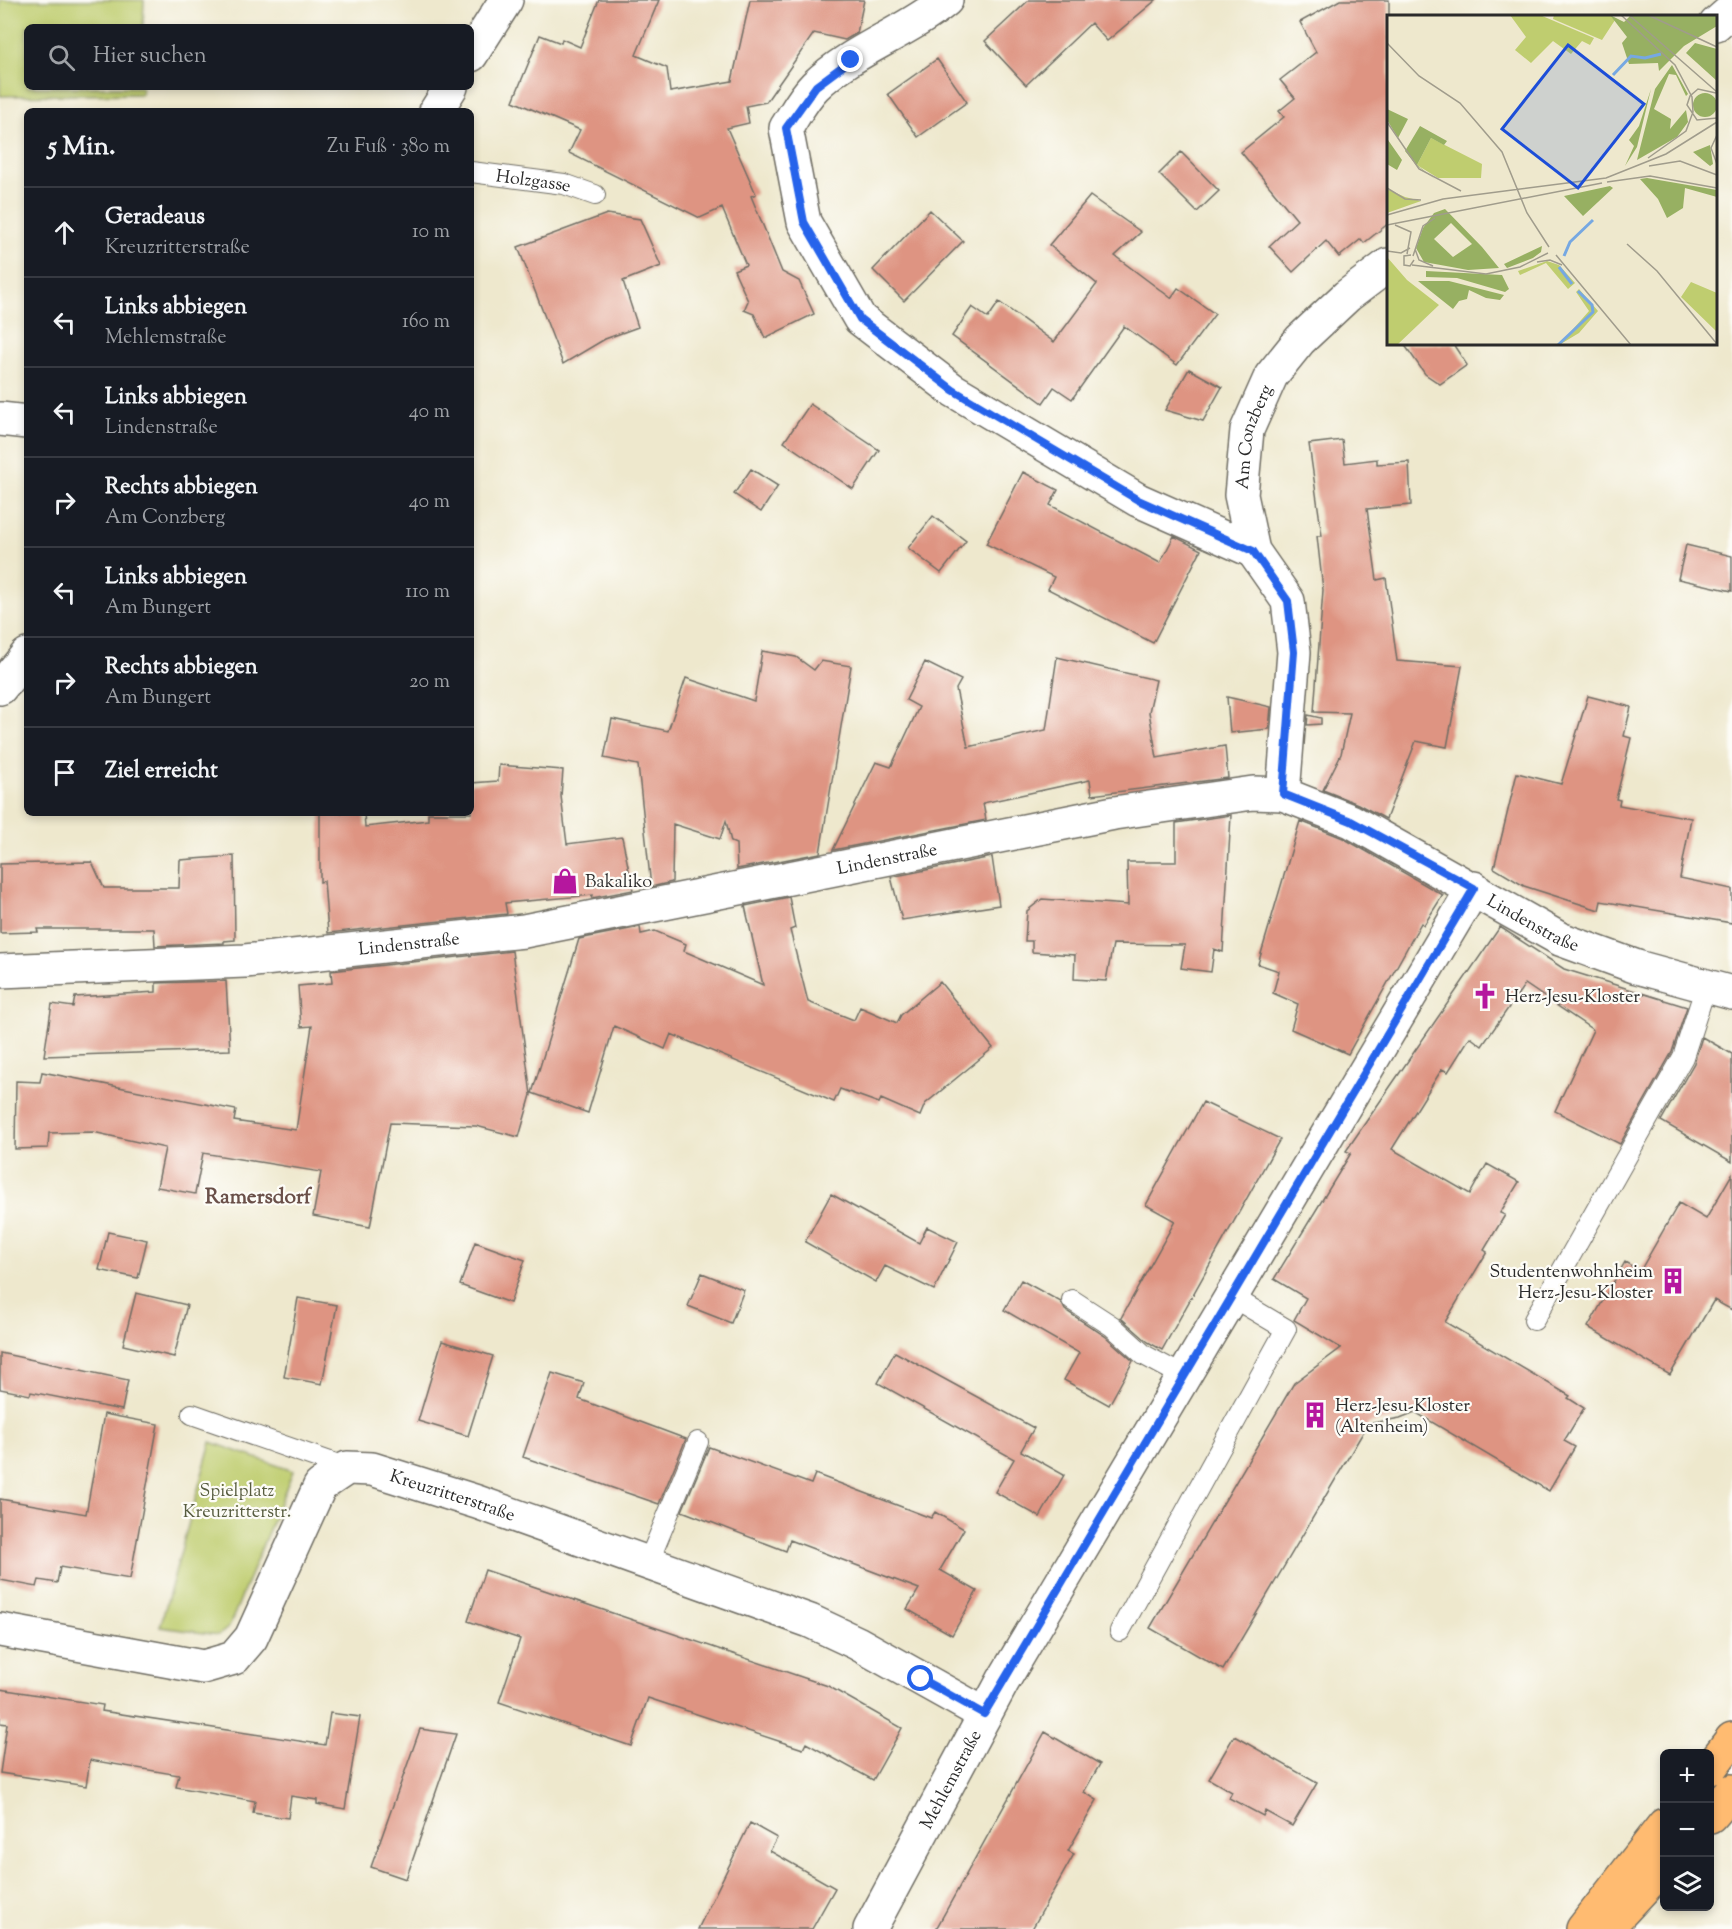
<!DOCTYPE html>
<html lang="de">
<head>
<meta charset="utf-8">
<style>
  :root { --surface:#171b24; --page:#242831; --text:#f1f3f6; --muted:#9ea1a6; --line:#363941 }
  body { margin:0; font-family:"Sorts Mill Goudy",serif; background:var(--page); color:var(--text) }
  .controls { position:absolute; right:18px; bottom:18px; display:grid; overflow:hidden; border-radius:9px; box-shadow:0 3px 9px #0003 }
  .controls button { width:54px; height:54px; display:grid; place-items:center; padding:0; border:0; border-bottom:2px solid var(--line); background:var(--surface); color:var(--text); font:30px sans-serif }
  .stop { position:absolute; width:18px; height:18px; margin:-14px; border:4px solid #2563eb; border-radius:50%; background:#fff }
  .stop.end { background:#2563eb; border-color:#fff; box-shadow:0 2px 6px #0008 }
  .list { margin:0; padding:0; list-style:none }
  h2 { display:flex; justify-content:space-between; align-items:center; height:78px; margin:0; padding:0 24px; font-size:26px }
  h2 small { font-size:20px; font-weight:400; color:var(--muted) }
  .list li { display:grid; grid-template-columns:39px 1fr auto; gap:18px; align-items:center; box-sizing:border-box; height:90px; padding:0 24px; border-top:2px solid var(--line) }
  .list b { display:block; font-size:22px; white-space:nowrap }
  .list p { margin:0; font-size:20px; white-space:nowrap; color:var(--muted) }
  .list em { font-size:20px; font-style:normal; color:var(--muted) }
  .icon { flex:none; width:33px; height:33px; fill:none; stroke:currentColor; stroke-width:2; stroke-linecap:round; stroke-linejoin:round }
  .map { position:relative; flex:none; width:1732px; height:1929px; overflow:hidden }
  .search { position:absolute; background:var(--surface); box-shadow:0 3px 9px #0003; left:24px; top:24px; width:450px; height:66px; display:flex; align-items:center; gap:15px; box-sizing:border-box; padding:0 21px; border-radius:9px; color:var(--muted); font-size:22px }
  .panel { position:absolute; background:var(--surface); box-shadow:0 3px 9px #0003; left:24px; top:108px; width:450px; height:708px; border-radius:9px }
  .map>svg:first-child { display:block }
  .green { fill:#bfcd6f; stroke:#757c4d; stroke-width:1.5 }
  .building { fill:#de9482 }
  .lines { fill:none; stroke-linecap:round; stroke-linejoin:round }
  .service-casing { stroke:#6f6d64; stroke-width:22 }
  .minor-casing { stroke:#6f6d64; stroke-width:36 }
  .motorway-casing { stroke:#6f6d64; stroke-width:36 }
  .service { stroke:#fff; stroke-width:20 }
  .minor { stroke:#fff; stroke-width:33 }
  .motorway { stroke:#ffbb71; stroke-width:33 }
  .route { stroke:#2563eb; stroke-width:8 }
  .labels { text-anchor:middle; stroke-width:4.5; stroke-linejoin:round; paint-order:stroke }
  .street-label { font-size:18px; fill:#2b2b2b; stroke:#fdfcf7 }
  .poi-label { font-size:18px; fill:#2b2b2b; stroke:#fdfcf7; text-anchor:start }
  .park-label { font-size:18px; fill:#575c3f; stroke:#fdfcf7 }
  .quarter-label { font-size:21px; font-weight:bold; fill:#6a5049; stroke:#fdfcf7 }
  .inset-river { fill:none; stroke:#76a8e2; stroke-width:3 }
  .inset-road { fill:none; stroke:#a09c8c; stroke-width:1.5 }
  .view { fill:#1d4ed8; fill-opacity:0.15; stroke:#1d4ed8; stroke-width:3 }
  .inset-edge { fill:none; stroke:#2b2b2b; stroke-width:3 }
</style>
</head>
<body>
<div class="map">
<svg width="1732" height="1929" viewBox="0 0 1732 1929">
  <rect width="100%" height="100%" fill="#fdfcf7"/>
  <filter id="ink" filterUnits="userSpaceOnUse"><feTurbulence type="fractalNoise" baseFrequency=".0167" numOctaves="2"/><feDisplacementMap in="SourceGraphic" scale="12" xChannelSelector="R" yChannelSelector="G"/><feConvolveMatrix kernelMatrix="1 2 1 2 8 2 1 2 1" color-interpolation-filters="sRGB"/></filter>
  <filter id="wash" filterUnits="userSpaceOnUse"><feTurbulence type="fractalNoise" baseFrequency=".008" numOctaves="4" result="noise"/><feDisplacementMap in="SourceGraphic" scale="24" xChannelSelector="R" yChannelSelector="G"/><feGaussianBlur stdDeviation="1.35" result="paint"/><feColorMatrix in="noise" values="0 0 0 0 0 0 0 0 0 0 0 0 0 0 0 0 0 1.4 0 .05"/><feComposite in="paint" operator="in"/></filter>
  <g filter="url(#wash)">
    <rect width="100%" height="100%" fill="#eee8cd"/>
    <path class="green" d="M0,0H144L143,27H27V87H142V94L0,96Z
      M211,1442L293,1471L229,1627L219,1635L160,1627Z"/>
    <g id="blocks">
      <path class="building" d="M599,0H659L636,55L667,68L670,92L732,81L750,0H864L857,33L845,40L814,33L766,102L746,106L749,123L727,128L756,194L751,196L782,272L799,281L814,314L765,338L754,314L744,310L748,301L734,270L746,265L722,208L700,218L569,153L580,130L513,101L540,35L561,43L562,39L580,47Z
        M1029,0H1156L1107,41L1091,23L1026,85L985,41Z
        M1340,0H1389V223L1364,243L1361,239L1339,257L1326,241L1293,272L1269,246L1297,220L1241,152L1284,117L1279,111L1295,98L1280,80L1316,52L1300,22Z
        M937,59L967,102L918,137L888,94Z
        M1181,152L1219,191L1197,212L1159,174Z
        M1090,196L1141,232L1115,256L1171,298L1178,288L1215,314L1177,365L1124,326L1072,399L1054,387L1043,403L952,336L972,307L988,318L999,302L1054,342L1097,284L1049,245Z
        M930,210L963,241L904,301L873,270Z
        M607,214L640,219L661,266L623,281L638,327L605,339L563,364L518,247Z
        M1404,344H1453L1467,365L1440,384L1425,374Z
        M1189,369L1222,387L1203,421L1165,410Z
        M810,404L879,450L853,489L784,442Z
        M1342,440L1345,463L1377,459V464L1409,462L1411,505L1367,509L1377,580L1386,578L1397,661L1462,666L1447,747L1416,741L1386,819L1358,804L1323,790L1341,754L1350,713L1314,712L1323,590L1317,536H1322L1309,444Z
        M751,469L778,486L761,512L734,494Z
        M1023,472L1058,490L1050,505L1160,563L1174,536L1201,550L1153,643L1048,589L1054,577L986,544Z
        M933,516L966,541L941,573L908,548Z
        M1686,545L1732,556V591L1678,579Z
        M762,651L796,657L814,670L821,661L851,666L820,853L737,869L736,844L731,842L726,821L720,839L673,824L672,882L651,887L638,765L604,758L612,719L668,731L686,678L754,701Z
        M1057,657L1156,680L1149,712L1157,758L1225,746L1228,778L1092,795L1090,780L983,803L986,820L833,850L876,762L891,767L919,707L906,700L925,662L961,680L956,689L968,747L1046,730Z
        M1588,696L1631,707L1624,736L1631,738L1616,799L1620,800L1619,805L1691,818L1680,878L1732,889V923L1601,901L1599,910L1524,886L1494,868L1517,773L1561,784Z
        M1227,697L1271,707L1269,729L1230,733Z
        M1308,715L1321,718V724L1307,725Z
        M499,765L563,770L561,796L567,844L622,837L633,890L592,898L593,895L505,903L507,914L328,933L324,881L320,882V813H364L365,827L428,820V813H471V783L498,781Z
        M1231,815L1223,952L1214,949L1211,972L1181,968L1185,945L1113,944L1106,981L1074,979L1075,955L1032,952V941H1025L1027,911L1042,899L1128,905L1127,862H1176V823Z
        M1300,821L1343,838L1443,895L1424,925L1421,923L1348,1054L1291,1029L1298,1004L1273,993L1279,971L1258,964Z
        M234,856L235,940L224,941V943L155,946L154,929H37L38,932L0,933V864L92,862L104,888H179L180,860Z
        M992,857L999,905L902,920L891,877Z
        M789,897L795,928L790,930L808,1002L854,1020L860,1007L897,1023L901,1015L940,982L993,1048L925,1104L920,1116L881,1099L879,1103L840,1089L834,1102L671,1034L665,1049L614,1026L588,1113L532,1093L579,939L640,927L641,934L655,931L686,944L684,951L763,985L745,906Z
        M1500,927L1564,969L1687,1007L1672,1052L1620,1144L1555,1111L1593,1030L1525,984L1482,1046L1470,1037L1448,1072L1442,1069L1392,1149L1470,1194L1487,1164L1519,1182L1500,1213L1505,1215L1484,1250L1487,1252L1445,1322L1570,1396L1568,1398L1584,1408L1564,1441L1575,1447L1549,1491L1415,1412L1400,1418L1368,1424L1223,1670L1150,1628L1294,1383L1341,1348L1294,1320L1306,1298L1274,1279L1351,1153L1346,1151Z
        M512,951L531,1095L519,1137L476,1126L390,1123L370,1227L313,1216L321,1172L203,1153L195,1194L157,1187L165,1148L93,1132L49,1133L48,1148L15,1149L16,1081L40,1082L42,1072L236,1110L234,1121L296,1130L312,1026L301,1027L298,986L332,983L331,971Z
        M226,981L230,1050L44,1056L52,1004L73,1007L75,997L156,992V983Z
        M1702,1037L1732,1054V1162L1661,1121L1694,1063Z
        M1203,1102L1280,1139L1162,1350L1148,1342L1121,1318L1175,1221L1146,1205Z
        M1732,1174V1310L1714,1300L1670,1375L1588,1327L1625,1262L1640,1271L1679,1203L1706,1219Z
        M831,1194L919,1243L927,1227L958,1242L934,1290L885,1266L876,1282L805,1242Z
        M108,1232L147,1240L138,1278L99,1270Z
        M475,1242L525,1260L510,1303L460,1285Z
        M702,1273L744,1290L731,1323L688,1306Z
        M1021,1280L1061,1302L1065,1310L1105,1336L1133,1361L1109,1405L1064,1380L1079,1353L1004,1310Z
        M136,1293L187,1305L174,1357L123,1345Z
        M298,1298L337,1305L322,1384L284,1377Z
        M442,1341L493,1356L468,1436L418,1421Z
        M895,1352L1034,1428L1021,1451L1064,1475L1040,1517L995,1492L1014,1459L878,1383Z
        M0,1353L128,1380L122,1410L31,1392L30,1395L0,1389Z
        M552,1373L584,1383L579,1399L686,1439L659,1504L523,1457Z
        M104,1414L158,1424L130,1579L60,1567L57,1583L39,1580L37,1587L0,1580V1499L86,1514Z
        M709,1447L811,1484L815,1474L931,1518L935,1512L964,1529L940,1570L977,1591L952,1635L907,1609L919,1589L790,1540L786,1551L682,1511Z
        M485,1570L828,1686L902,1728L873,1780L806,1743L803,1749L648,1698L631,1746L499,1702L520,1639L468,1621Z
        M0,1689L103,1705L102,1711L325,1745L330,1713L360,1717L345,1809L317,1804V1800L291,1796L288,1818L253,1813L255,1801L176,1787L179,1775L90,1760L86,1786L0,1773L7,1724L0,1723Z
        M420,1729L456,1734L406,1879L371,1867Z
        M1045,1732L1100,1764L1084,1792L1097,1800L1068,1851L1074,1854L1032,1929H936Z
        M1234,1736L1317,1783L1292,1826L1265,1811L1263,1816L1229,1798L1232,1792L1209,1779Z
        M750,1823L777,1838L770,1851L835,1888L812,1929H698Z"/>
    </g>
  </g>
  <g filter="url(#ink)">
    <use href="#blocks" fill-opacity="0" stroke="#6f6d64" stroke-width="1.5"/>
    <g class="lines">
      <g class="service-casing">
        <g id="service">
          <path id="s1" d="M471,172L564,184L595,195"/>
          <path d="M1072,1300L1112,1326L1144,1355L1185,1377"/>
          <path d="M1534,1320L1683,1057L1706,986"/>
          <path d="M192,1414L347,1468"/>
          <path d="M648,1563L698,1442"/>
          <path d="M1120,1631L1286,1329L1232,1297"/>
        </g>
      </g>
      <g class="minor-casing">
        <g id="minor">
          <path d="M946,0C906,33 852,50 815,86C803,98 795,114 786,128L804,222L860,319L953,390L1138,500L1253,551"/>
          <path d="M1716,24L1732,10"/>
          <path d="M471,55L506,0"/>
          <path d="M436,111L451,87"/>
          <path d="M0,419L27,422"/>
          <path d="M0,688L27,655"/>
          <path id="s2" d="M1283,794L1294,652L1288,601L1253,551L1241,495L1247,430L1271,376L1300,340L1347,296L1388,265"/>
          <path id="s3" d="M0,971L245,961L524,931L1114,813L1253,793L1283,794L1351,821L1560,939L1637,967L1732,993"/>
          <path id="s4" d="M0,1630L203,1667L234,1658L251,1638L320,1486L347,1468L372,1469L477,1502L810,1621L857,1643L984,1714"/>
          <path id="s5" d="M870,1929L1003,1681L1474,888"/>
        </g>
      </g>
      <g class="motorway-casing">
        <path id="motorway" d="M1710,1768L1732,1739
          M1710,1816L1732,1791
          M1615,1919L1664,1866
          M1583,1929L1664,1825"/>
      </g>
      <use href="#service" class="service"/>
      <use href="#minor" class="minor"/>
      <use href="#motorway" class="motorway"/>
    </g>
  </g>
  <g class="lines" filter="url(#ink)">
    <path class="route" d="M851,60L816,86L786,128L804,222L860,319L953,390L1138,500L1253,551L1288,601L1294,652L1283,794L1351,821L1474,888L984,1714L921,1679"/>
  </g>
  <defs>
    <g id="shop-bare" transform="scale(2.07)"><path d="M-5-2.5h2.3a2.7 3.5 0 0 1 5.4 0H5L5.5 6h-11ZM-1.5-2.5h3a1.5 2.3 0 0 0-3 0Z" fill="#b5179e" stroke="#fdfcf7" stroke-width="2.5" paint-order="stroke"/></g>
    <g id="church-bare" transform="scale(2.07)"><path d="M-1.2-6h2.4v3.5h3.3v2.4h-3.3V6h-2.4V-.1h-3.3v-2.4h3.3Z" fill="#b5179e" stroke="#fdfcf7" stroke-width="2.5" paint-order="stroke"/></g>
    <g id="building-bare" transform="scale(2.07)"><path d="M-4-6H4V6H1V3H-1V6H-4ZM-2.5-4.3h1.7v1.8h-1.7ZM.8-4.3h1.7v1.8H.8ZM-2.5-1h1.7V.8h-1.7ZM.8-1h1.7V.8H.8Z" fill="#b5179e" stroke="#fdfcf7" stroke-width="2.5" paint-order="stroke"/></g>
  </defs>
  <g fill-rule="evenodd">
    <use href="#shop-bare" x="565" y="881"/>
    <use href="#church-bare" x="1485" y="996"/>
    <use href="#building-bare" x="1673" y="1281"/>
    <use href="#building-bare" x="1315" y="1415"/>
  </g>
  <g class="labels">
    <g class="street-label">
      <text dy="6" stroke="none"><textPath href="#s1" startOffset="63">Holzgasse</textPath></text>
      <text dy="6" stroke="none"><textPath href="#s2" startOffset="372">Am Conzberg</textPath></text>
      <text dy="6" stroke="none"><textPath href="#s3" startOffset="896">Lindenstraße</textPath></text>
      <text dy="6" stroke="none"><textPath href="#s3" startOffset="1580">Lindenstraße</textPath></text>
      <text dy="6" stroke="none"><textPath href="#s3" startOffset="410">Lindenstraße</textPath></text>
      <text dy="6" stroke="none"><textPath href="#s4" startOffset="574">Kreuzritterstraße</textPath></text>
      <text dy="6" stroke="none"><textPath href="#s5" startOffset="170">Mehlemstraße</textPath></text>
    </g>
    <g class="poi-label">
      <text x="585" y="887">Bakaliko</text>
      <text x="1505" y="1002">Herz-Jesu-Kloster</text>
      <text x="1653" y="1277" text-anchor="end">Studentenwohnheim<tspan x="1653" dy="21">Herz-Jesu-Kloster</tspan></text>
      <text x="1335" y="1411">Herz-Jesu-Kloster<tspan x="1335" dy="21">(Altenheim)</tspan></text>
    </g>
    <g class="park-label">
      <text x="237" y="1496">Spielplatz<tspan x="237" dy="21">Kreuzritterstr.</tspan></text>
    </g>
    <g class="quarter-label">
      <text x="258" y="1203">Ramersdorf</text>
    </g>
  </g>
  <g transform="translate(1387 15)">
    <rect width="330" height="330" fill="#eee8cd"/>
    <path d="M123,0H153L207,23L203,30L195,26L184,39L166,26L144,48L128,35L139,22ZM167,0H223L228,5L215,25L166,4ZM44,123L95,149L94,163H51L30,150ZM0,174L18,182L34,186L0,198ZM0,242L20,265L52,290L10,330H0ZM160,246L172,250L188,268L181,274L159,248L133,260L131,256ZM304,267L330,278V317L294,282ZM192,274L211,296L192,318L172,330L202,296L189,277Z" fill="#bfcd6f"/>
    <path d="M223,0L237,7L244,0H330V11L297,31L272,56L271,48L242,49L235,28L240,22ZM308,28L330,34V66L299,38ZM285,50L301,79L299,81L289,60L282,59L267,94L284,104L283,114L299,95L301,107L290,122L250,145L268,74ZM264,74L250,132L238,151L247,131L242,125L252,111ZM306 90a12 12 0 1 1 24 0a12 12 0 1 1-24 0ZM0,94L21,104L11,123L0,105ZM33,111L60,126L57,130L44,123L30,150L49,165L29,150L18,136ZM1,125L15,145L10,155L0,149ZM323,130L326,149L323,151L306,137ZM260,163L330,175V182L298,173L296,193L280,203L271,184L253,164ZM223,171L226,173L196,201L177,181ZM58,194L95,232L112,253L81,255L37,247L29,233L36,213L47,198ZM64,208L85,229L66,242L47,224ZM155,231L154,237L146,243L120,253L117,249ZM39,256L115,260L122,274L118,277L70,263L39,262ZM31,266H62L117,280L113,285L99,283L82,275L80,284L72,286L66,294Z" fill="#97b062" fill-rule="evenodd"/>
    <path class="inset-river" d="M226,60L244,41L258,43L274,39M177,241L183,227L206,205M172,252L185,269M171,330L206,297L205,290L191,276"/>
    <path class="inset-road" d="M234,0L288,50L305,82L306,97L299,116L261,143M242,0L330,77M261,0L330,32M0,28L32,61L73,88L115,137L140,198L162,232M329,78L311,74L303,81L300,90L310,105L330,103M0,107L32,154L74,176M330,120L324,133L330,149M262,151L293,146L330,160M220,167L263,161L330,173M0,173L18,184L34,185M0,200L56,184L219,163L279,139L330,107M0,210L215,168M8,210L24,217L20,239M240,229L270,256L330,329M28,234L32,245L46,251M0,236L14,238L23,233M24,240L17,241V250L23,251L27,245M169,240L244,330M26,241L36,211L48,203M150,247L163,245L175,250M25,250L99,259L133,252L161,238"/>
    <path class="view" d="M181,30L257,89L191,173L115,114Z"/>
    <rect width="330" height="330" class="inset-edge"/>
  </g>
</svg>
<div class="controls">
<button>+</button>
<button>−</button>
<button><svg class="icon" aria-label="layers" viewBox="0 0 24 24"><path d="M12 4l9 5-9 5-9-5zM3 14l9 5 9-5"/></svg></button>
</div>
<div class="stop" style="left:921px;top:1679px"></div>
<div class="stop end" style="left:851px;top:60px"></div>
<div class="search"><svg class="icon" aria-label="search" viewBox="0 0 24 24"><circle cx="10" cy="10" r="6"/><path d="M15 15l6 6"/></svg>Hier suchen</div>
<section class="panel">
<h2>5 Min.<small>Zu Fuß · 380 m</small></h2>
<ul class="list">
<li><svg class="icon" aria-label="ahead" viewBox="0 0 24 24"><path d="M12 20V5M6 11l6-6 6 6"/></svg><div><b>Geradeaus</b><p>Kreuzritterstraße</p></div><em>10 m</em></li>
<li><svg class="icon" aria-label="left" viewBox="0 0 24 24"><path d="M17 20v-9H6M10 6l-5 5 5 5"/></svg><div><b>Links abbiegen</b><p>Mehlemstraße</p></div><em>160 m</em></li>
<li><svg class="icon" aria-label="left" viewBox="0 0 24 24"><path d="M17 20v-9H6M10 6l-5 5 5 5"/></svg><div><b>Links abbiegen</b><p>Lindenstraße</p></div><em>40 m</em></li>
<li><svg class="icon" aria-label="right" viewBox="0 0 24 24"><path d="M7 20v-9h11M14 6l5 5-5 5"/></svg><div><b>Rechts abbiegen</b><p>Am Conzberg</p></div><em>40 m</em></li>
<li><svg class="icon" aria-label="left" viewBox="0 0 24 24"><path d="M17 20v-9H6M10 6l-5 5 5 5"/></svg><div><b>Links abbiegen</b><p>Am Bungert</p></div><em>110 m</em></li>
<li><svg class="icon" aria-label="right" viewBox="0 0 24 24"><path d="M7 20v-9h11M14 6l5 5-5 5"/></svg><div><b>Rechts abbiegen</b><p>Am Bungert</p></div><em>20 m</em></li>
<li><svg class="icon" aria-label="arrive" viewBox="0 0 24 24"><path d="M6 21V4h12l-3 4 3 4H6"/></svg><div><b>Ziel erreicht</b></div></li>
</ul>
</section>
</div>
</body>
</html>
